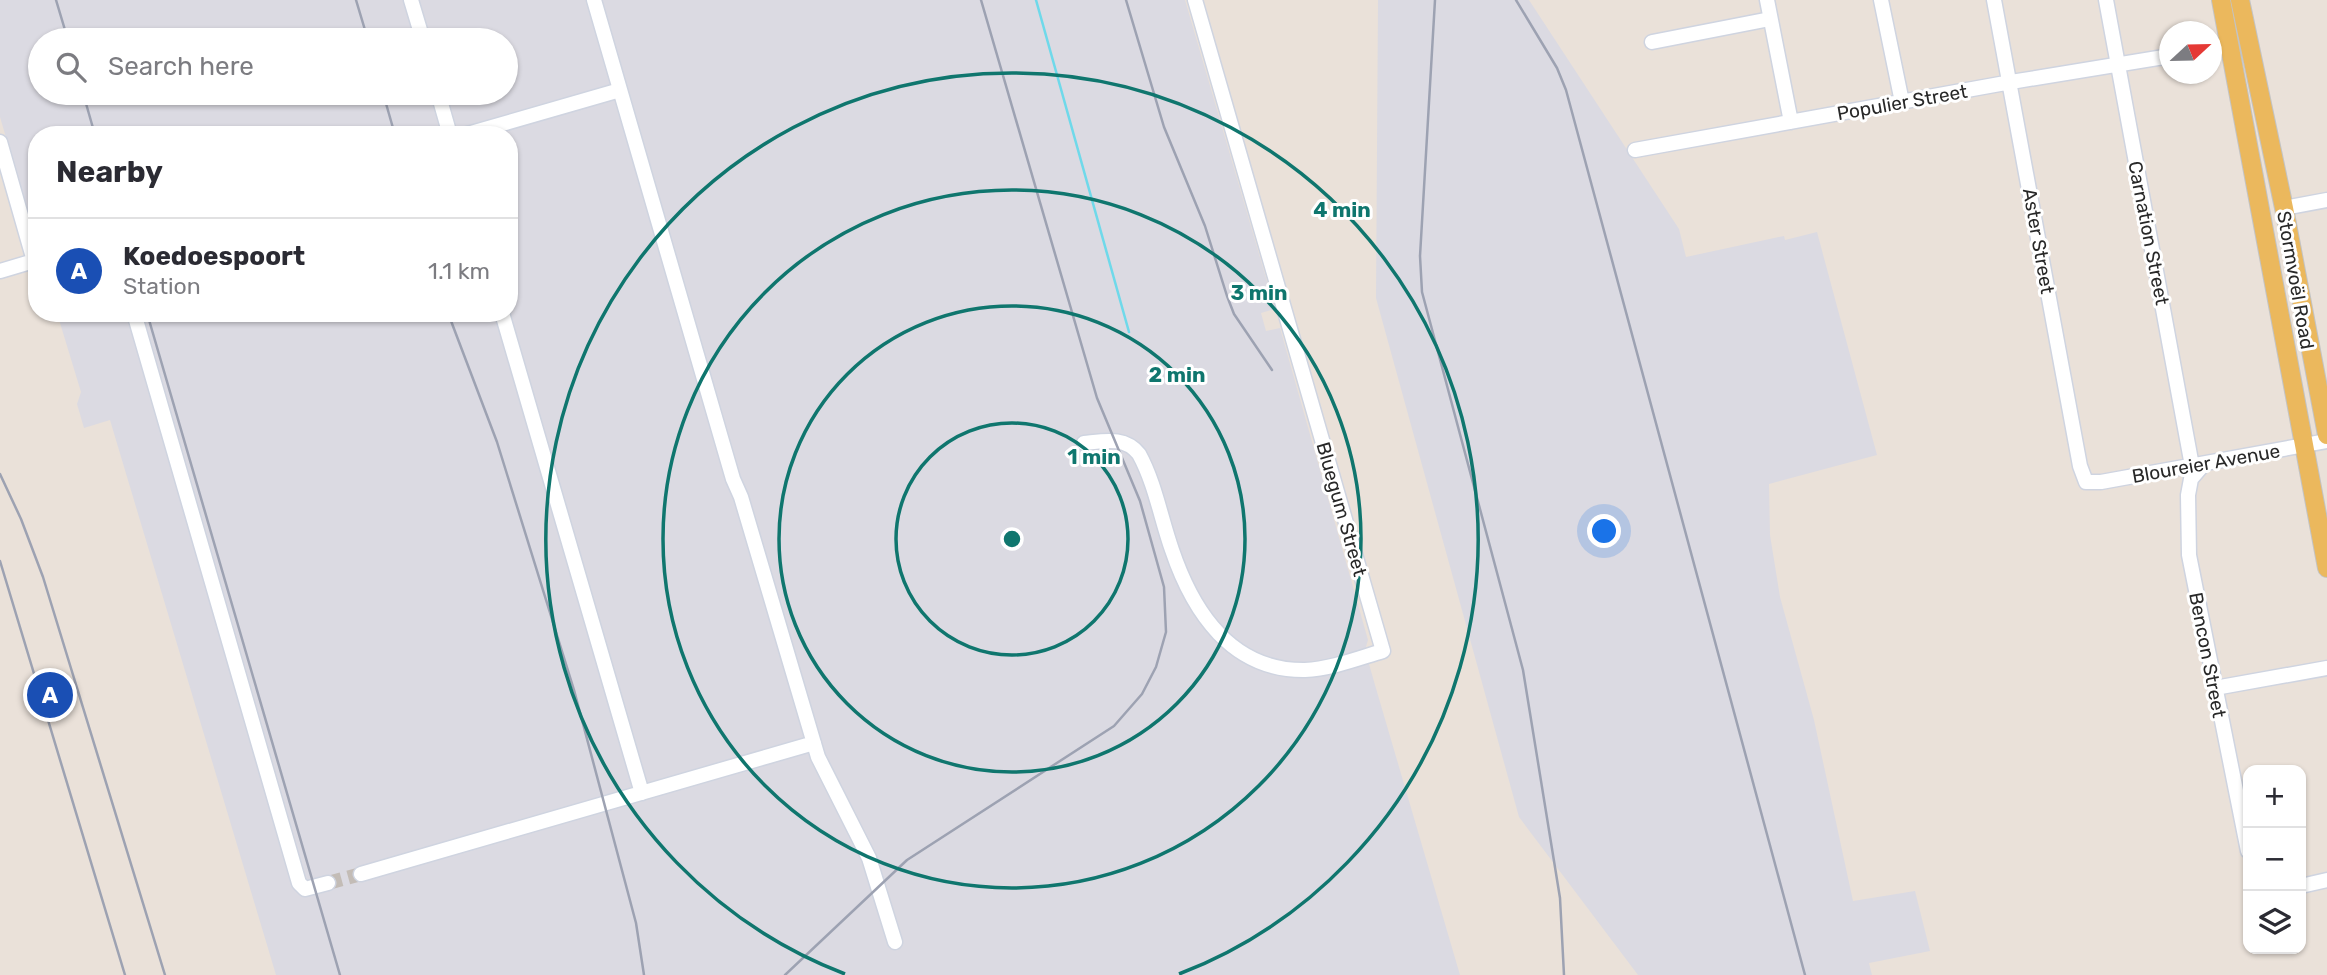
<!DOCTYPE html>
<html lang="en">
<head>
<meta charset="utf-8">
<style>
  :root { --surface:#fff; --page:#f7f7f7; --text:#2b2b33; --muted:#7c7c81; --line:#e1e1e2; --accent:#1a73e8 }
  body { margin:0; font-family:Rubik,sans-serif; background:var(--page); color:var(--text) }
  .controls { position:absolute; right:21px; bottom:21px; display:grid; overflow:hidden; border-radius:14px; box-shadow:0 2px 5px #0004 }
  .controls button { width:63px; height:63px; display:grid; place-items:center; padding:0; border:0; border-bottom:2px solid var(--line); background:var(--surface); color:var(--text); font:35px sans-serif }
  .compass { position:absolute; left:2159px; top:21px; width:63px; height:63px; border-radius:50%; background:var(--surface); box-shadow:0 2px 5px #0004; rotate:68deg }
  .you { position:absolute; left:1605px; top:532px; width:24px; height:24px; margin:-18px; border:5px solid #fff; border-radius:50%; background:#1a73e8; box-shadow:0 0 0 10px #1a73e833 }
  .badge { display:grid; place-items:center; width:46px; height:46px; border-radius:50%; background:var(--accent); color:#fff; font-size:23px; font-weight:700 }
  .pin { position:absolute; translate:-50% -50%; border:4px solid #fff; box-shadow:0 2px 7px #0006 }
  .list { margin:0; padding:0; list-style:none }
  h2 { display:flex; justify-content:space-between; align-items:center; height:91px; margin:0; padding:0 28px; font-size:30px }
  h2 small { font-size:23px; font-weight:400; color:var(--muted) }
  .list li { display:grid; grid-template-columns:46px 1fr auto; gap:21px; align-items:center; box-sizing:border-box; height:105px; padding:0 28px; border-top:2px solid var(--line) }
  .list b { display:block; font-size:26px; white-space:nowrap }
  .list p { margin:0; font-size:23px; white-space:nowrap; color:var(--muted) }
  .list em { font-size:23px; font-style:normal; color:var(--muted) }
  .icon { flex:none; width:38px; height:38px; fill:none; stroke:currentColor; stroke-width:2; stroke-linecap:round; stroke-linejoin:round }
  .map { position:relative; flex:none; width:2327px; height:975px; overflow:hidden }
  .search { position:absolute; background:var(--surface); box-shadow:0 2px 5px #0004; left:28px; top:28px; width:490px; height:77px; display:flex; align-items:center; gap:18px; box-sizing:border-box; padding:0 24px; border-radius:38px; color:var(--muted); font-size:26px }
  .panel { position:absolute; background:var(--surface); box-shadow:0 2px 5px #0004; left:28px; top:126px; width:490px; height:196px; border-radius:28px }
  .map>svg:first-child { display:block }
  .industrial { fill:#dbdae2; fill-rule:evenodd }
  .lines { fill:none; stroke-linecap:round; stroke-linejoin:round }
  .stream { stroke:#6fd9ea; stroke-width:2.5 }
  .minor-tunnel { stroke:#c3bcb6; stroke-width:14; stroke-dasharray:14 7; stroke-linecap:butt }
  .minor-casing { stroke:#cfd4e0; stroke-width:17 }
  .major-casing { stroke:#c3c3c3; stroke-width:20 }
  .minor { stroke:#fff; stroke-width:14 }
  .major { stroke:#ebb85d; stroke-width:18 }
  .rail { stroke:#9da2b2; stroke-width:2.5 }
  .ring { fill:none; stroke:#0f766e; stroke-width:3.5 }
  .labels { text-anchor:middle; stroke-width:6; stroke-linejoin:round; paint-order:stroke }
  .street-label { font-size:19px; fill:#282828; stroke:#fff }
  .centre { fill:#0f766e; stroke:#fff; stroke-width:3.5 }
  .ring-label { font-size:21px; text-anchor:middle; font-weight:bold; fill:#0f766e; stroke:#fff; stroke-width:6; stroke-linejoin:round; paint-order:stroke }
</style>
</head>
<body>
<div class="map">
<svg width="2327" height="975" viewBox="0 0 2327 975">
  <rect width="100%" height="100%" fill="#eae1d9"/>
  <path class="industrial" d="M0,0H1185L1275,309L1261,313L1266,331L1280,328L1368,640L1365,650L1375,685L1460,975H276L110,420L84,428L77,404L81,392L57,313H509V135H37V243L0,117ZM40,40H506V93H40Z
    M1378,0H1529L1679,229L1686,257L1784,236L1785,240L1817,232L1877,455L1769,484L1770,535L1780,597L1814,720L1853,901L1915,891L1930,951L1869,963L1872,975H1638L1519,817L1376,298Z"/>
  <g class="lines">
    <path class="stream" d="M1036,0L1129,332"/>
    <path class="minor-tunnel" d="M328,883L361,874"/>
    <g class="minor-casing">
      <path id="minor" d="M411,0L423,40
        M594,0L733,479L741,497L818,757L869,858L895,942
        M1767,0L1791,122
        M1881,0L1902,102
        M1994,0L2080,466L2086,482H2101L2327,441
        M2106,0L2192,466
        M1652,42L1770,19
        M2212,48L2228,45
        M438,93L450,135
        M464,135L620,90
        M0,142L34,261
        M1635,150L2011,82L2170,56
        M2284,208L2327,200
        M0,271L37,260
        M134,313L299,883L305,889L328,883
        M502,313L642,793
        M1084,443C1104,441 1125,436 1139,454C1155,483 1161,519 1172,550C1193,612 1232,671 1305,670C1331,669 1359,658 1383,651L1195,0
        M2204,464L2191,479L2188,495L2189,555L2248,851
        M2215,688L2327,668
        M361,874L814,743
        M2301,886L2327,880"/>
    </g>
    <g class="major-casing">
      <path id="major" d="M2221,0L2327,568
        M2240,0L2284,208L2327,435"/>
    </g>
    <use href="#minor" class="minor"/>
    <use href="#major" class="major"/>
    <path class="rail" d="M56,0L68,40
      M356,0L368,40
      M1126,0L1164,127L1205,226L1227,296L1234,314L1272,370
      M1435,0L1420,256L1422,292L1523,670L1560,898L1564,975
      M1516,0L1557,68L1566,90L1805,975
      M83,93L95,135
      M383,93L395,135
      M147,313L340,975
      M448,313L497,442L574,690L636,923L644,975
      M0,474L21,519L43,577L165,975
      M0,561L125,975
      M785,975L907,860L1114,726L1142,694L1156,667L1166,632L1164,587L1140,501L1097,398L981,0"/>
  </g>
  <g class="ring">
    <circle cx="1012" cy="539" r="116"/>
    <circle cx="1012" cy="539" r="233"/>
    <circle cx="1012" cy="539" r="349"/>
    <path d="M845 974A466 466 0 1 1 1179 974"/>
  </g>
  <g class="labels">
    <g class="street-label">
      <text transform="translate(1902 102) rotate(-10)" y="7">Populier Street</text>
      <text transform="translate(2149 233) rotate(79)" y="7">Carnation Street</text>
      <text transform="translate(2039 241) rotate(80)" y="7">Aster Street</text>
      <text transform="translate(2296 280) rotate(80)" y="7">Stormvoël Road</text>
      <text transform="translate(2206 463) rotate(-10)" y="7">Bloureier Avenue</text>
      <text transform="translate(1342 509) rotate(74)" y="7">Bluegum Street</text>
      <text transform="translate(2208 655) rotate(79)" y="7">Bencon Street</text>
    </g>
  </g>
  <circle cx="1012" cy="539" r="10" class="centre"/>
  <g class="ring-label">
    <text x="1342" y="217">4 min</text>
    <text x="1259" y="300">3 min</text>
    <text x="1177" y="382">2 min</text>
    <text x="1094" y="464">1 min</text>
  </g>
</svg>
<div class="controls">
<button>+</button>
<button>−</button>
<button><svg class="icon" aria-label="layers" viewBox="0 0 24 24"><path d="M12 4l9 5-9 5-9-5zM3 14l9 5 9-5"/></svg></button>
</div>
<svg class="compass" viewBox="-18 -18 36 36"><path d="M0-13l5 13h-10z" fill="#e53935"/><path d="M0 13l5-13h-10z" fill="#7c7c81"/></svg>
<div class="you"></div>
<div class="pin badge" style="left:50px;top:695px;background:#1a4fb4">A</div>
<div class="search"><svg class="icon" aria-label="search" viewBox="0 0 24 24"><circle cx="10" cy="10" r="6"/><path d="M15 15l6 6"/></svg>Search here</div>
<section class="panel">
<h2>Nearby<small></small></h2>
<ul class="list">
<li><span class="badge" style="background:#1a4fb4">A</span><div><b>Koedoespoort</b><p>Station</p></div><em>1.1 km</em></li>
</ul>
</section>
</div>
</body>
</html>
